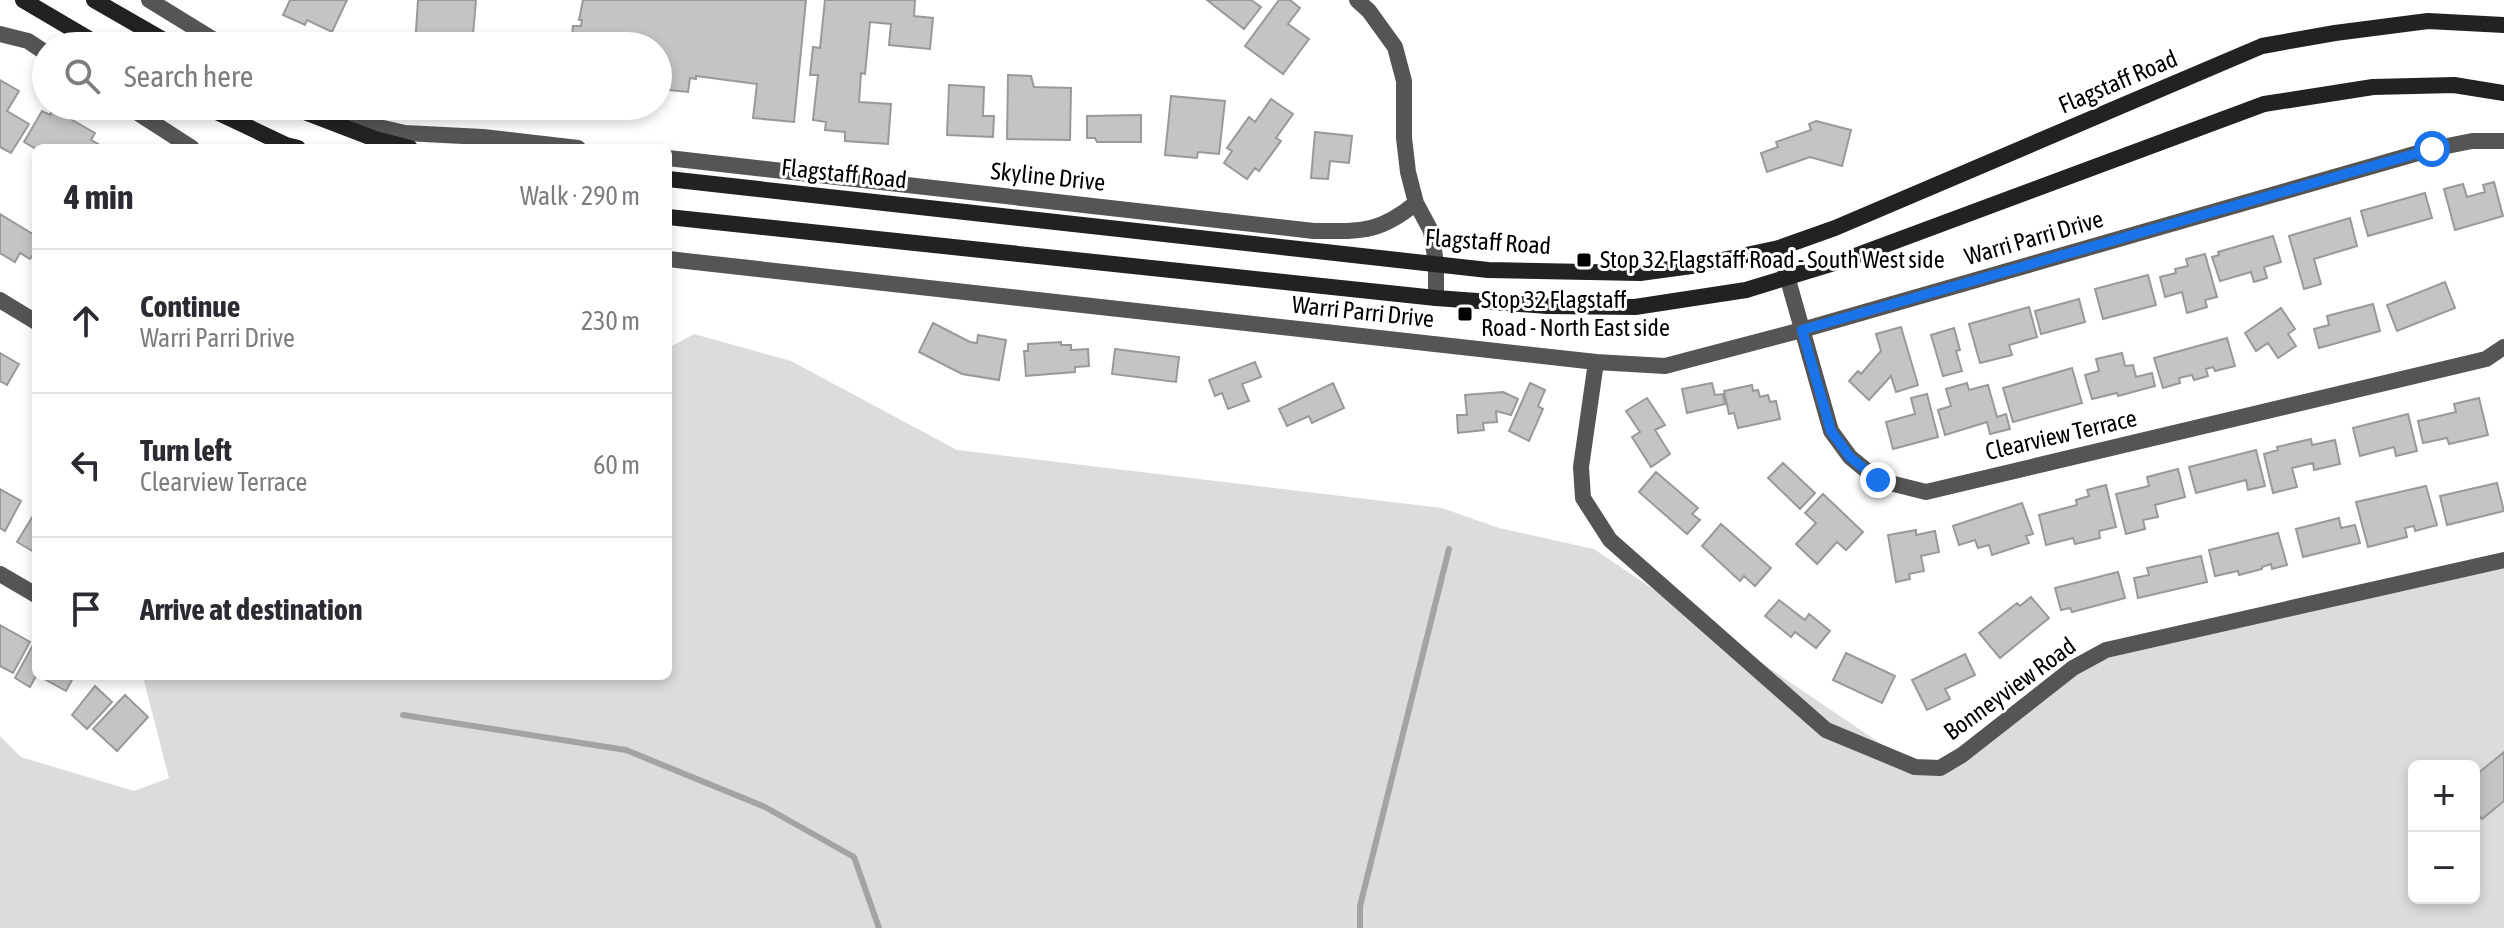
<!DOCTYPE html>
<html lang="en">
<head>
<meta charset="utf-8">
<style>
  :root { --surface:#fff; --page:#f7f7f7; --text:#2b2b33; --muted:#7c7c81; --line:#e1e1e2 }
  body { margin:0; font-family:"Asap Condensed",sans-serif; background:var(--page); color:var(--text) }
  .controls { position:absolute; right:24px; bottom:24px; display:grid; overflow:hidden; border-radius:12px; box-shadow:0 4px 12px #0003 }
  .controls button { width:72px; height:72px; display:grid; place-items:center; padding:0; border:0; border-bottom:2px solid var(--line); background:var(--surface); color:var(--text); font:40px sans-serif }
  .stop { position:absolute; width:24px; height:24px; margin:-18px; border:6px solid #1a73e8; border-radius:50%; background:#fff }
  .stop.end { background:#1a73e8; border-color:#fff; box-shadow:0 2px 8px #0008 }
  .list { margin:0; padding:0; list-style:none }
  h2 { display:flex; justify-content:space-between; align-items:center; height:104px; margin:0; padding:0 32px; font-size:34px }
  h2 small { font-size:26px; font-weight:400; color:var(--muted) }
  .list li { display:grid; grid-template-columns:52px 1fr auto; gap:24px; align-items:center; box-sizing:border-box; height:144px; padding:0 32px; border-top:2px solid var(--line) }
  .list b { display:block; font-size:30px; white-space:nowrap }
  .list p { margin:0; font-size:26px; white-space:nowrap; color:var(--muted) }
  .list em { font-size:26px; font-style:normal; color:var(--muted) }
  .icon { flex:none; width:44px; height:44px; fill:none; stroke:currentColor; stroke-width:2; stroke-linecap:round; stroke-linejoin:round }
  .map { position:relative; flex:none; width:2504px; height:928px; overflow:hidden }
  .search { position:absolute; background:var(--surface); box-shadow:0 4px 12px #0003; left:32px; top:32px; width:640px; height:88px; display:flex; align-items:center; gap:20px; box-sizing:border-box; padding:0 28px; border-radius:44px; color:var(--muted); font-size:30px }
  .panel { position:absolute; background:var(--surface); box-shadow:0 4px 12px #0003; left:32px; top:144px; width:640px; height:536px; border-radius:12px }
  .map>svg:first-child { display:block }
  .green { fill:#dcdcdc; fill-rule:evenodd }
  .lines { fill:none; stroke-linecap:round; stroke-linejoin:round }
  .stream { stroke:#a3a3a3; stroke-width:6 }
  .building { fill:#c4c4c4; stroke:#999; stroke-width:2 }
  .street { stroke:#555; stroke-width:16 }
  .secondary { stroke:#222; stroke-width:16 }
  .route { stroke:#1a73e8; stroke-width:10 }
  .poi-dot { fill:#000; stroke:#fff; stroke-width:3 }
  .labels { text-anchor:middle; stroke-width:6; stroke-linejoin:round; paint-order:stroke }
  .street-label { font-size:24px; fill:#000; stroke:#fff }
  .poi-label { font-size:24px; fill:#000; stroke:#fff; text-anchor:start }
</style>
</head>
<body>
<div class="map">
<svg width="2504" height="928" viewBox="0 0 2504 928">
  <rect width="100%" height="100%" fill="#fff"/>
  <path class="green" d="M694,334L791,361L957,450L1442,508L1499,528L1594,549L1915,767L1940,768L2106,650L2504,560V928H0V736L21,757L134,791L169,778L144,681L148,676H668V348ZM2414,766H2474V898H2414Z"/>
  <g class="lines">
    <path class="stream" d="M403,715L626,750L765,807L854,857L879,928
      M1360,928V906L1449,549"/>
  </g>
  <path class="building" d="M290,0H347L332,32L307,20L305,25L283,15Z
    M418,0H476L472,46H415Z
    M583,0H806L794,122L753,118L757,84L696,76V79L690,78L688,92L659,89L661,75H658V46H571L573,26H581L582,20H579Z
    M825,0H915L914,16L933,18L930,49L889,45L891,24L870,22L865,74L861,73L859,102L891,104L888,144L845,141V132L825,130L826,122L813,120L818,75H810L813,47L820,48Z
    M1207,0H1251L1261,7L1244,29Z
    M1279,0H1290L1300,8L1288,24L1309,39L1283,74L1245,46Z
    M1008,75L1031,76L1034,87L1071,88L1070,140L1007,139Z
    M0,80L19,91L7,111L29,124L11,153L0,147Z
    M949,85L984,87L983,116H994L993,137L947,135Z
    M1171,96L1225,101L1219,154L1198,152L1197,158L1165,155Z
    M1271,99L1293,114L1276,138L1281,141L1259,171L1255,168L1247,179L1224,163L1232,151L1227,148L1249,117L1255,122Z
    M53,109L95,133L91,140L98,144L96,148L36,149L24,142L42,111L50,115Z
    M1141,115V142H1097L1095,138H1087V116Z
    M1816,121L1851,130L1842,166L1810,157L1767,172L1761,153L1778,147L1776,142L1811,130L1809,124Z
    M1315,132L1352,136L1349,163L1330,161L1328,179L1311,178Z
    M2494,182L2503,216L2455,230L2444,189L2463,184L2467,197L2485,192L2483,185Z
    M2425,193L2432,218L2368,236L2361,211Z
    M0,214L36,236V250L30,259L20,253L15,262L0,253Z
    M2350,218L2357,246L2314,259L2321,284L2304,289L2289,236Z
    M2273,236L2281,262L2264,267L2267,278L2254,282L2251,272L2220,281L2212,257L2219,255L2218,252Z
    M2205,254L2217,297L2205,300L2207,307L2187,313L2182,292L2165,297L2160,277L2176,273L2175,269L2188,266L2186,259Z
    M2148,275L2156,305L2103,319L2095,289Z
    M2445,282L2455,308L2397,331L2387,305Z
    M2079,299L2085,322L2041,334L2035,311Z
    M2373,304L2380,331L2319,348L2314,329L2329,325L2327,316Z
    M2029,307L2037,337L2009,345L2012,355L1980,363L1969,324Z
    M2281,308L2295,329L2288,334L2296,346L2278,358L2268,343L2256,351L2245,333Z
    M933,323L970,342L977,343L978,335L1006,340L999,380L962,374L919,352Z
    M1901,327L1918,385L1896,392L1891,376L1869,400L1849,381L1858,371L1861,374L1881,351L1876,334Z
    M1954,328L1960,350L1956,351L1962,371L1943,376L1931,335Z
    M2227,338L2235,366L2215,371L2213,367L2206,369L2208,376L2194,380L2192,375L2179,378L2180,383L2163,388L2154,358Z
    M1061,342V345H1071V350L1088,349L1089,366L1075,367V372L1026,376L1024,351H1028V344Z
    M1115,349L1179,357L1176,382L1112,374Z
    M0,353L19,364L7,385L0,381Z
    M2122,353L2125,366L2133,365L2136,377L2152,373L2155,386L2118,396L2117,393L2092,399L2085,375L2099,371L2096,359Z
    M1255,362L1261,377L1242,384L1249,401L1228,409L1222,393L1215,396L1209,380Z
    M2072,368L2082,403L2013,422L2003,388Z
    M1333,383L1344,408L1312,423L1309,416L1287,426L1279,409Z
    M1530,383L1545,390L1538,406L1543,409L1529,441L1509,431Z
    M1712,383L1715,395L1723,394L1725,404L1687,413L1682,389Z
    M1967,383L1969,390L1988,385L1997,417L2006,414L2010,429L1990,434L1987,422L1945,435L1938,410L1951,406L1946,389Z
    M1752,385L1753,391L1758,390L1760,397L1768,395L1770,402L1776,401L1780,419L1738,428L1734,413L1729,414L1724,391Z
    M1503,392L1518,399L1511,415L1496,411L1497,422L1483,423L1484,430L1458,433L1457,415H1467L1465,395Z
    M1927,394L1938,437L1893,449L1886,422L1915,414L1911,398Z
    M1647,398L1665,425L1655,430L1670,454L1651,467L1632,437L1640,432L1626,411Z
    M2479,398L2488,435L2449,444L2447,438L2423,443L2418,421L2456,412L2454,404Z
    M2408,414L2417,451L2396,456L2394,447L2360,456L2353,428Z
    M2311,439L2312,445L2335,440L2340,464L2314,470L2313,463L2292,468L2297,487L2273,493L2264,454L2278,450L2277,447Z
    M2256,450L2265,486L2248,490L2246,480L2196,493L2189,467Z
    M1783,463L1815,493L1800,509L1768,478Z
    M2178,469L2185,497L2155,505L2158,517L2143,520L2145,529L2126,534L2116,494L2149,486L2147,477Z
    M1656,472L1698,508L1692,514L1700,520L1687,534L1639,492Z
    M2497,483L2504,511L2447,525L2440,496Z
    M2106,485L2116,527L2099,531L2100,538L2075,544L2073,538L2046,545L2039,515L2077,505L2076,500L2089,496L2087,490Z
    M2426,486L2437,525L2415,531L2414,526L2405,528L2407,537L2368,547L2356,502Z
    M0,489L21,501L5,531L0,528Z
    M1823,494L1863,532L1846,550L1837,542L1817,564L1796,544L1816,523L1805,513Z
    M2022,503L2033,534L2026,536L2029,543L1992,555L1989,545L1978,548L1975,540L1959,545L1953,526Z
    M36,511V553L17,542Z
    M2339,518L2341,528L2355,525L2360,543L2303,557L2296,529Z
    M1721,524L1771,568L1755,586L1744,576L1740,581L1702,546Z
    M1916,530V535L1935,531L1939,552L1921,556L1924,571L1909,574L1910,579L1896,582L1888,535Z
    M2278,533L2287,565L2272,569L2271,564L2262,567V569L2239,575L2238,571L2215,576L2209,550Z
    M2201,556L2207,582L2138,598L2134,578L2149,575L2147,568Z
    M2118,572L2125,598L2072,612L2070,608L2061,610L2055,588Z
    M2031,597L2049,618L2000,658L1979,633L2017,603L2020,606Z
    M1779,600L1805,620L1809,614L1830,631L1816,648L1795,632L1791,637L1765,616Z
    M0,625L30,642L13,673L0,666Z
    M34,643L36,676L30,687L15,678Z
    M1846,653L1895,676L1882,703L1833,680Z
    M1965,654L1975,675L1945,689L1950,699L1927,710L1912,680Z
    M39,676H74L66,691Z
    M95,686L112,702L87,729L72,715Z
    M125,695L148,717L117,751L93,729Z
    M2504,752V801L2482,819L2474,809V772L2476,775Z"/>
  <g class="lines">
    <path class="street" d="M149,0L224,46
      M1357,0L1369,11L1395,47L1404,81V138L1408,172L1416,203L1431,231L1436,263V298
      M0,34L28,41L46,53
      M127,106L192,148
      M323,106L344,119L405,133L483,137L578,148
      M668,158L1314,231C1360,231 1378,234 1416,203
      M1779,248L1831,431L1850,457L1878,480L1926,492L2486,359L2504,347
      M668,259L1596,362L1665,366L1802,330L2432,149L2472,141H2504
      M0,300L36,322
      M1596,362L1581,467L1583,498L1610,540L1826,730L1915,767L1940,768L1962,755L2073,668L2106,650L2504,560
      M0,574L36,595"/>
    <path class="secondary" d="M23,0L101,46
      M94,0L174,46
      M204,106L286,145L298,148
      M289,106L375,139L410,148
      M668,179L1488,270L1640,273L1699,265L1779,248L1835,228L2262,46L2335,33L2428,21L2504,25
      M668,217L1436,298L1547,306L1635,307L1746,290L1847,259L2264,104L2373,87L2454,85L2504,93"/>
  </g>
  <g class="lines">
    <path class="route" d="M1878,480L1850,457L1831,431L1802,330L2432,149"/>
  </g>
  <g class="poi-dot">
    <rect x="1576" y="252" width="16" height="16" rx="4"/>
    <rect x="1457" y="306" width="16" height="16" rx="4"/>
  </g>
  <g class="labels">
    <g class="street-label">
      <text transform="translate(2118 82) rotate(-23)" y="8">Flagstaff Road</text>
      <text transform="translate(844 174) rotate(6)" y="8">Flagstaff Road</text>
      <text transform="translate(1048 177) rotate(6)" y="8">Skyline Drive</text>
      <text transform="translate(2034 238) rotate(-16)" y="8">Warri Parri Drive</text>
      <text transform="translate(1488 242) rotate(4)" y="8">Flagstaff Road</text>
      <text transform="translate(1363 312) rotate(6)" y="8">Warri Parri Drive</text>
      <text transform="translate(2061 435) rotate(-13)" y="8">Clearview Terrace</text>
      <text transform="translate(2010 689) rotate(-36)" y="8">Bonneyview Road</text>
    </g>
    <g class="poi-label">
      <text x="1600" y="268">Stop 32 Flagstaff Road - South West side</text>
      <text x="1481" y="308">Stop 32 Flagstaff<tspan x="1481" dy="28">Road - North East side</tspan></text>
    </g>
  </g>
</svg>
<div class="controls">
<button>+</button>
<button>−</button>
</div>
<div class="stop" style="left:2432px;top:149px"></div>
<div class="stop end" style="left:1878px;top:480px"></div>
<div class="search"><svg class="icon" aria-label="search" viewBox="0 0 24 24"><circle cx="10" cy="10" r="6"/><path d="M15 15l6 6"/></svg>Search here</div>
<section class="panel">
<h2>4 min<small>Walk · 290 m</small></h2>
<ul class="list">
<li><svg class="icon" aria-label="ahead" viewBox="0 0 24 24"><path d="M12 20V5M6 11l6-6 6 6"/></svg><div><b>Continue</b><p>Warri Parri Drive</p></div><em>230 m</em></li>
<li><svg class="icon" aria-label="left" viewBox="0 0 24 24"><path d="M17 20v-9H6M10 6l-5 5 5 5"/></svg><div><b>Turn left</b><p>Clearview Terrace</p></div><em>60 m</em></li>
<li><svg class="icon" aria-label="arrive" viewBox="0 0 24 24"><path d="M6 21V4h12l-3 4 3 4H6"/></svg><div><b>Arrive at destination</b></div></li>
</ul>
</section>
</div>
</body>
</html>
